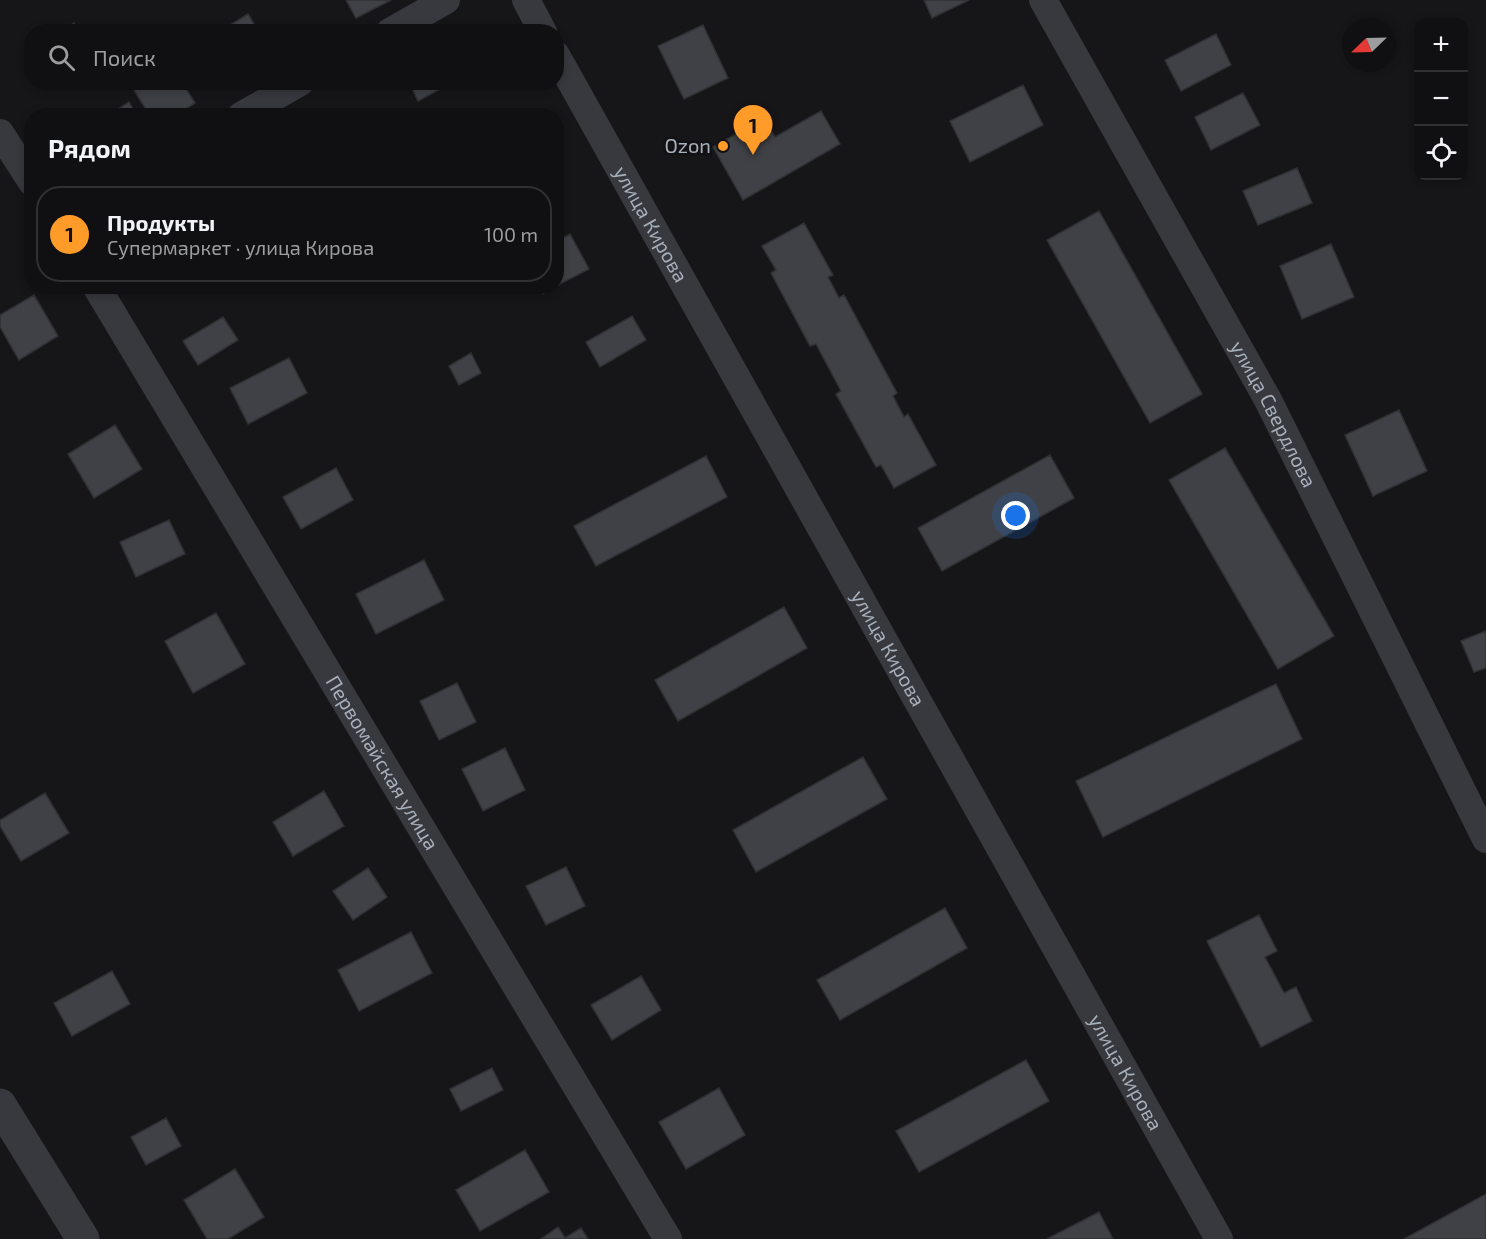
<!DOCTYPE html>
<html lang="ru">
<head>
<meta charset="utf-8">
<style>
  :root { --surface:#101012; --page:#19191b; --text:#f1f3f6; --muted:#9c9d9f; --line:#303032; --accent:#ff9b28 }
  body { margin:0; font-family:"Exo 2",sans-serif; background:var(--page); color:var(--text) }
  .controls { position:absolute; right:18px; top:18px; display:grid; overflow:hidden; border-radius:12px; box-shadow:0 3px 9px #0003 }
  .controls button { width:54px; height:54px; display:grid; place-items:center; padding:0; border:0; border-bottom:2px solid var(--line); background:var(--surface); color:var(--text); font:30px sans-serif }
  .compass { position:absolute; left:1342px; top:18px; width:54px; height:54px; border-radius:50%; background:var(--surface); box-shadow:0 3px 9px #0003; rotate:247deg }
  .you { position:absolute; left:1016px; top:516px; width:21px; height:21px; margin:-15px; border:4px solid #fff; border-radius:50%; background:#1a73e8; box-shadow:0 0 0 9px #1a73e833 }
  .badge { display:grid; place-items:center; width:39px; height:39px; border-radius:50%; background:var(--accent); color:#111; font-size:20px; font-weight:700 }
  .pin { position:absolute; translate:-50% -50px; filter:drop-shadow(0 2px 3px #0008) }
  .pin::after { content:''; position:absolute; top:32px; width:21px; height:18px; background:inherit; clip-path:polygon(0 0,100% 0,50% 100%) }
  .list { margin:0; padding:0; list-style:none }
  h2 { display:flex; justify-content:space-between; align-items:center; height:78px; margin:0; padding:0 24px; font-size:26px }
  h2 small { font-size:20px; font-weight:400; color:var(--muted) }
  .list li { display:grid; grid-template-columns:39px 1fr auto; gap:18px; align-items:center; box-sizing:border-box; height:96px; margin:0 12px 12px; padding:0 12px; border:2px solid var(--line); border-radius:24px }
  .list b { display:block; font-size:22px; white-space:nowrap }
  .list p { margin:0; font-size:20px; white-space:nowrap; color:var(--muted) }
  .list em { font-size:20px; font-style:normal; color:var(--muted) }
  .icon { flex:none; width:33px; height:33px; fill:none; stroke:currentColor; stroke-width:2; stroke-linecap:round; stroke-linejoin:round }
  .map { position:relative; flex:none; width:1486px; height:1239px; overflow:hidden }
  .search { position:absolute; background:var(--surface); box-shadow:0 3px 9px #0003; left:24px; top:24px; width:540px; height:66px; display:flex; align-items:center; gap:15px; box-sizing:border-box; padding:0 21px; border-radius:24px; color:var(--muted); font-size:22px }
  .panel { position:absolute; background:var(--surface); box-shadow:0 3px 9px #0003; left:24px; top:108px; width:540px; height:186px; border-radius:24px }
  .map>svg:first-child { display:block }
  .building { fill:#404146; stroke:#303135; stroke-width:1.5 }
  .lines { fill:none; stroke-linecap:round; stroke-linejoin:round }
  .minor { stroke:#37393e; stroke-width:28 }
  .tertiary { stroke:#37393e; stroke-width:33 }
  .poi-dot { fill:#ff9b28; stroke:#111113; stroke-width:2 }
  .labels { text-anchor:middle; stroke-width:5; stroke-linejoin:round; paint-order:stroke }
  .poi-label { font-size:20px; fill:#a7afba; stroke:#111113; text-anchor:end }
  .street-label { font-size:20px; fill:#a7afba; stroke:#111113 }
</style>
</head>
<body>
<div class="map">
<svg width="1486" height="1239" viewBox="0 0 1486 1239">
  <rect width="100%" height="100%" fill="#161618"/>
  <path class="building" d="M346,0H391L356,18Z
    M924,0H969L932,18Z
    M248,14L259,32H219Z
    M74,23L79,32H59Z
    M703,25L728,78L684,99L658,46Z
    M1216,34L1231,65L1181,91L1165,60Z
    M129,82H182L195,103L175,116H150Z
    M409,82H453L418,101Z
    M1023,85L1043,125L970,162L950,121Z
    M1243,93L1260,125L1211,150L1195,117Z
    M129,102L137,116H107Z
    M821,111L840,144L743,200L713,147L764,118L775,137Z
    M1297,168L1312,203L1258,225L1243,191Z
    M1099,211L1202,394L1150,423L1047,240Z
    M804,223L833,275L828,277L839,298L844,295L897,393L893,396L904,417L908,414L936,465L894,488L881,465L876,467L836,394L841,391L816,344L810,346L771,273L776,270L762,246Z
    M570,234L589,269L556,286V242Z
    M1331,244L1354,297L1302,319L1280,266Z
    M539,286H556L543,294Z
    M34,295L58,336L19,360L0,327V315Z
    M632,316L646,340L600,367L586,342Z
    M223,317L238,340L198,365L183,341Z
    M471,353L481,373L459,385L449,366Z
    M289,358L307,393L248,424L230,388Z
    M1399,410L1427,471L1373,496L1345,435Z
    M115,425L142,469L94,498L68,454Z
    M1225,448L1334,636L1278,669L1169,480Z
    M1050,455L1074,498L942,571L918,528Z
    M706,456L727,497L596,566L574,526Z
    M336,468L353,500L301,529L283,497Z
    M169,520L185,554L136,577L120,542Z
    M424,560L444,600L376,634L356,594Z
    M784,607L807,648L678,721L655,680Z
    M216,613L245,664L193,693L165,641Z
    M1486,631V668L1474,672L1461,641Z
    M457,683L476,722L439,740L420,701Z
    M1276,684L1302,739L1103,837L1076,781Z
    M505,748L525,790L483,811L462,769Z
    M863,757L887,799L756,872L733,830Z
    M324,791L344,826L293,856L273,822Z
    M45,793L69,833L21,861L0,826V820Z
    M566,867L585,906L546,925L526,886Z
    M368,868L387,897L353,920L333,891Z
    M945,908L967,948L840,1020L817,980Z
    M1259,915L1277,951L1265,957L1284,993L1296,987L1312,1021L1261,1047L1207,941Z
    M411,932L432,973L359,1011L338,970Z
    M112,971L130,1004L72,1036L54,1003Z
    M641,976L661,1010L612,1040L591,1005Z
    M1026,1060L1049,1101L919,1172L896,1131Z
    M492,1068L503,1090L461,1111L450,1089Z
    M719,1088L745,1135L686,1169L659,1122Z
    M166,1118L181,1146L146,1165L131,1137Z
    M525,1150L549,1192L480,1231L456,1190Z
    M235,1169L264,1217L228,1239H207L184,1200Z
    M1486,1194V1239H1404Z
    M1099,1212L1113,1239H1047Z
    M558,1227L565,1238L581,1228L588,1239H541Z"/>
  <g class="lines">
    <g class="minor">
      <path d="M526,0L543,32"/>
      <path id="s1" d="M1043,0L1268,400L1486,839"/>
      <path d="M390,32L446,0"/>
      <path id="s2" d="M556,55L1219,1239"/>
      <path d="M241,116L300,82"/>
      <path d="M0,133L32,182"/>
      <path id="s3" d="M96,286L668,1239"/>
    </g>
    <path class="tertiary" d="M0,1105L83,1239"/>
  </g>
  <circle class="poi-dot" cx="723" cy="146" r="6"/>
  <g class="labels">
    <g class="poi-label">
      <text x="711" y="153">Ozon</text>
    </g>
    <g class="street-label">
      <text dy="7" stroke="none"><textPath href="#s2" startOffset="194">улица Кирова</textPath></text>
      <text dy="7" stroke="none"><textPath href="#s1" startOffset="474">улица Свердлова</textPath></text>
      <text dy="7" stroke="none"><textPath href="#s2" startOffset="680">улица Кирова</textPath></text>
      <text dy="7" stroke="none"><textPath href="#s3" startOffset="556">Первомайская улица</textPath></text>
      <text dy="7" stroke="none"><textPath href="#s2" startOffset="1166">улица Кирова</textPath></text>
    </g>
  </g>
</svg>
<div class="controls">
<button>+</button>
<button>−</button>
<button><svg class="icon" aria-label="locate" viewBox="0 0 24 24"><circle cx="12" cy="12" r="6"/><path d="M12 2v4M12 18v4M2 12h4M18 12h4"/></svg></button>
</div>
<svg class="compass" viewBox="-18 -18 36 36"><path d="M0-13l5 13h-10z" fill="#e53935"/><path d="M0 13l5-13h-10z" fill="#9c9d9f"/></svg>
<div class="you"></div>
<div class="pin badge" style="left:753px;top:155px">1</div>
<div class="search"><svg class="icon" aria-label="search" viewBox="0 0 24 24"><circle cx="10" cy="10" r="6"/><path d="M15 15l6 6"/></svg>Поиск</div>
<section class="panel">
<h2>Рядом<small></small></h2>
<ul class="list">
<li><span class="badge">1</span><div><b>Продукты</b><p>Супермаркет · улица Кирова</p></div><em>100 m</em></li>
</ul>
</section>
</div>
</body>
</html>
